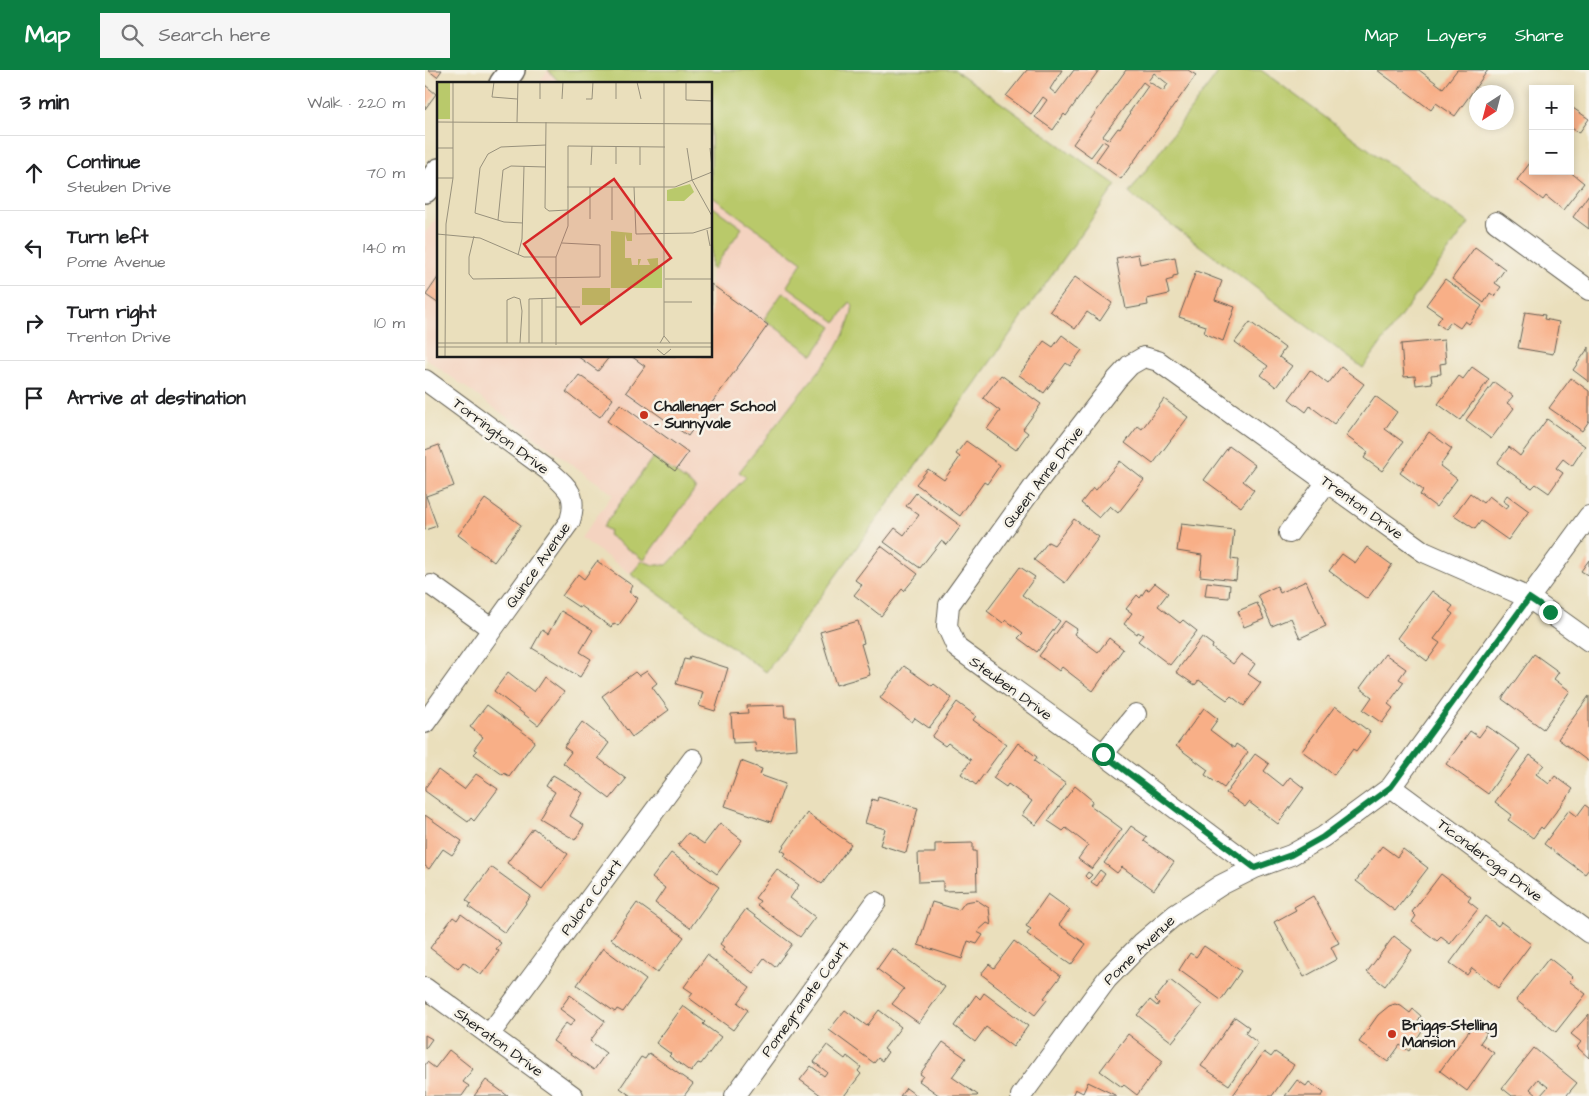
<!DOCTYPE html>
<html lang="en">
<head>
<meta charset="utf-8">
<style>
  :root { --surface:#fff; --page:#f6f6f6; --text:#202124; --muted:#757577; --line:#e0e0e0; --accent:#0b8043 }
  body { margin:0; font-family:"Architects Daughter",sans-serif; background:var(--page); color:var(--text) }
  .controls { position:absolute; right:15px; top:15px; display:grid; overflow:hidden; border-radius:0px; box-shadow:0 2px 8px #0003 }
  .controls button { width:45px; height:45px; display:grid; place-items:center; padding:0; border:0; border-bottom:1px solid var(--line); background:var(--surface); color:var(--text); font:25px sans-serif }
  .compass { position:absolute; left:1044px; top:15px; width:45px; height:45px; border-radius:50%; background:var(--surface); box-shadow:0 2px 8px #0003; rotate:216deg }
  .stop { position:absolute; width:15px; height:15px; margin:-11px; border:4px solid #0b8043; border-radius:50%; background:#fff }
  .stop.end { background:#0b8043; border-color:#fff; box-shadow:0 1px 5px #0008 }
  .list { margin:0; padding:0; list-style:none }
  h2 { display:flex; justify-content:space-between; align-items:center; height:65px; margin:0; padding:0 20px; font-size:21px }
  h2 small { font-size:16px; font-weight:400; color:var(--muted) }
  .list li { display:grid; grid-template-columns:32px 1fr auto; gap:15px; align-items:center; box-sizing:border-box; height:75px; padding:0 20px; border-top:1px solid var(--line) }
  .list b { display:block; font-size:19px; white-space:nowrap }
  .list p { margin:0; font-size:16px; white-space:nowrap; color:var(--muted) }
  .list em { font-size:16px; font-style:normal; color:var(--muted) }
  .icon { flex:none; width:28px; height:28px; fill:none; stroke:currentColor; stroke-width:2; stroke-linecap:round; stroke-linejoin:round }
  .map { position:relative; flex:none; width:1164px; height:1026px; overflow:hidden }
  header { display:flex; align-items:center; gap:30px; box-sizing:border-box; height:70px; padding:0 25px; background:var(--accent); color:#fff }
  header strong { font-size:24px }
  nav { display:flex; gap:28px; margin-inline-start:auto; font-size:18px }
  .search { width:350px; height:45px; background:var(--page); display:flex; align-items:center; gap:12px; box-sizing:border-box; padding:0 18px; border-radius:0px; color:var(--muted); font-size:19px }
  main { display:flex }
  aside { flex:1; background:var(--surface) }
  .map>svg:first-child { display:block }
  .built { fill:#f4d3c0 }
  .green { fill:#b9c96b; stroke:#6a7244 }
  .building { fill:#f8af87; fill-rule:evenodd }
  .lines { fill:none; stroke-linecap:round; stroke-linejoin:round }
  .minor-casing { stroke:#646054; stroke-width:22 }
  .tertiary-casing { stroke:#646054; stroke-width:28 }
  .minor { stroke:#fff; stroke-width:20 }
  .tertiary { stroke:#fff; stroke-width:25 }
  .route { stroke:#0b8043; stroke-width:6 }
  .poi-dot { fill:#c8321e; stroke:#f7f3e8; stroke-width:2 }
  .labels { text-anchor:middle; stroke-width:5; stroke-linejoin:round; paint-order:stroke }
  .poi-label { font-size:15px; font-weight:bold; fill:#1c1c1c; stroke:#f7f3e8; text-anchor:start }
  .street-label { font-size:15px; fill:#1c1c1c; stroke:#f7f3e8 }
  .inset-road { fill:none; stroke:#98917c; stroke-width:1 }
  .view { fill:#d62828; fill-opacity:0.15; stroke:#d62828; stroke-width:2.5 }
  .inset-edge { fill:none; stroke:#1c1c1c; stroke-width:2.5 }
</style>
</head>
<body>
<header>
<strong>Map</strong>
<div class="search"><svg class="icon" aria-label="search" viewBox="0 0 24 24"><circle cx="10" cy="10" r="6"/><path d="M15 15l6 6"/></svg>Search here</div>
<nav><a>Map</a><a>Layers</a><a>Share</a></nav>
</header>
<main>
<aside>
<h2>3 min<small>Walk · 220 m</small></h2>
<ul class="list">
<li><svg class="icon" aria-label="ahead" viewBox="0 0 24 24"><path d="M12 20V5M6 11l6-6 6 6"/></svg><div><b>Continue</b><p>Steuben Drive</p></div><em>70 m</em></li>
<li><svg class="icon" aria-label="left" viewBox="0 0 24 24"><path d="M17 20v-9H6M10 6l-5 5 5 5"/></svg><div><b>Turn left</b><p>Pome Avenue</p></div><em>140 m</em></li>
<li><svg class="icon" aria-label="right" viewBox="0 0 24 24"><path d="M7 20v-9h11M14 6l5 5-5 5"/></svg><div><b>Turn right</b><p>Trenton Drive</p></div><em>10 m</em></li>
<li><svg class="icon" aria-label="arrive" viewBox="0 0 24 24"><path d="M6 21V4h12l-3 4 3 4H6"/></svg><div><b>Arrive at destination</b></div></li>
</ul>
</aside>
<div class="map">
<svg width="1164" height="1026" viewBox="0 0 1164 1026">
  <rect width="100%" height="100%" fill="#f7f3e8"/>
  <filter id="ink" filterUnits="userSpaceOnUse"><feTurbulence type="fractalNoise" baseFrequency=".02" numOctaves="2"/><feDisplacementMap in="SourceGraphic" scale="10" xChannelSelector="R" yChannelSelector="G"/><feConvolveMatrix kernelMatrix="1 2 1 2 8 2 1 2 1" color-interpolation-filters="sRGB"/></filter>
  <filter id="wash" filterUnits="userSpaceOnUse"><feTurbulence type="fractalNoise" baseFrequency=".0096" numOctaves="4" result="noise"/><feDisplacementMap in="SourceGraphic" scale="20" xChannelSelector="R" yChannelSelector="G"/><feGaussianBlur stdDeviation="1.12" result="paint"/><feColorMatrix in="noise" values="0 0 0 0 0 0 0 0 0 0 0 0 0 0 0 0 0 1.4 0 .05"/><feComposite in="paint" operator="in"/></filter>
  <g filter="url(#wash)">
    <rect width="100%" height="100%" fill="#eadfbc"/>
    <path class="built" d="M123,0L136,14H113Z
      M286,126L420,223L428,235L426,248L421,262L406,286L315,402L322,407L291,438L265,471L242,495H229L217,491L206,504L156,468L188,424L0,288V163L14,144V286H286Z"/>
    <path class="green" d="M123,0H530L691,115L522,353L341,602L206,504L217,491L229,495H242L265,471L291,438L321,407L314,402C333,378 352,354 371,329C393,301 423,272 428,235L425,232L411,252L362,216L377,192L286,126V14H136Z
      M795,0H836L1044,153L938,298L704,123Z
      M288,137L317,158L288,199L286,198V139Z
      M358,222L407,257L388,285L339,249Z
      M228,387L271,418L219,490L183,465L185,461L178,457Z"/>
    <g id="blocks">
      <path class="building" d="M3,0H17L12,7Z
        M602,0H637L625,19L631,24L649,0H674L641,46L639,44L628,60L610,47L622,30L618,27L606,44L581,26Z
        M701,0H763L771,5L696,109L671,91L683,74L678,71L666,87L648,74ZM729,3L743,14L738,21L723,11ZM718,12L723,16L704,43L705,44L695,59L693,58L684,70L678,66Z
        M952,0H994L1018,18L1032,0H1063L1030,46L1011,33L1006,40Z
        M0,15L11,24L0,39Z
        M1145,36L1164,49L1154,63L1145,57Z
        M1108,89V101H1144L1159,113L1138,140L1121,126L1118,130L1092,110Z
        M1164,124V159L1148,147Z
        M1050,177L1080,199L1070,213L1076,217L1069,226L1065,223L1059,233L1027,209Z
        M713,184L715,194L750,187L753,205L748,206V209L741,211L744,224L722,229L723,235L701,239L691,188Z
        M771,201L797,211L790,230L810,237L798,271L779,263L781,256L754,247Z
        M14,206V234L1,225Z
        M650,207L687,233L675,251L662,242L650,259L625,241Z
        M1020,209L1057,236L1044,254L1040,251L1035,258L1026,252L1020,259L1012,253L1017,246L1001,235Z
        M286,214L343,255L263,366L201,322L220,296L206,286H286Z
        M1100,242L1120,245L1119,249L1134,252L1128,284L1093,278Z
        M825,252L860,278L854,287L867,296L851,317L836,305L843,296L810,272Z
        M637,265L657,280L645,296L641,293L619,323L594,305L619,271L628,277Z
        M1019,270L1021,293L1015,294L1016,304L1006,305L1007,313L991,315L990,306L979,307L976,274Z
        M1164,277V312L1148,300Z
        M152,286H185L173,301Z
        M916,297L939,314L909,354L885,336L881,342L864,329L885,300L903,314Z
        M1047,297L1064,309L1035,350L1013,334L1034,306L1038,309Z
        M154,305L188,329L175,347L141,322Z
        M576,305L616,334L598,359L603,363L591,380L562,359L575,341L558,328Z
        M1146,308L1164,321V351L1157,361L1124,338Z
        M1069,312L1088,326L1082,333L1089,338L1066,369L1041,350Z
        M950,326L972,342L960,359L978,372L957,401L939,388L943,382L921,366Z
        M739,329L763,347L728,394L700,373L713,356L717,359Z
        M195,334L263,383L250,401L182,351Z
        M1122,349L1160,376L1147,396L1138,389L1131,398L1138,403L1124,423L1111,414L1107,418L1072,393L1084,377L1095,386Z
        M1004,362L1027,379L1015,396L1032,409L1011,437L995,425L998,420L975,403Z
        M541,371L575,395L562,414L559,412L535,446L491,414L503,399L519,410L535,387L531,384Z
        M14,375L29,416L1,426L12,456L0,460V380Z
        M804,376L830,395L818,411L829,420L816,437L779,410Z
        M695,391L719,410L693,443L685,436L674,448L656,433L668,418L671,420Z
        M491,423L536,456L522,475L516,471L495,498L459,472L470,458L479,465L494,445L481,436Z
        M1045,423L1058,433L1064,426L1081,439L1084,435L1078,431L1082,425L1104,441L1083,470L1056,451L1050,459L1029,445Z
        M60,429L96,455L69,492L33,465Z
        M649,449L674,467L640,513L609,490L623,472L629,475Z
        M756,454L809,460L806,489L813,490L811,510L775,506L777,485L752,481Z
        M456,476L493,504L479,521L477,519L456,546L429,525L437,515L430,510Z
        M942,477L967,495L942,529L904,501L917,484L930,493Z
        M1164,490V506L1156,501Z
        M172,491L208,516L204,522L213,528L193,556L189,553L186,557L156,536L155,538L137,526L153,504L159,509Z
        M595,497L610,507L597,525L635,551L612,582L593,568L598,563L581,550L578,553L562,541Z
        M881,511L901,556L875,568L866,548L847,556L833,525L852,516L855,523Z
        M782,512L805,515L804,528L780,526Z
        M730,513L743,523L733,536L755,553L758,550L772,561L745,595L713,571L718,565L713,562L712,564L699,554L707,543L701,539L712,525L715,528L721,519L724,520Z
        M1007,521L1028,536L1024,541L1028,544L1009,569L1015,573L1002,591L972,568Z
        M832,533L839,549L819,557L813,541Z
        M136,541L168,560L155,582L166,589L155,607L107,578L117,560L123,564Z
        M433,551L439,573L436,574L445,605L411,615L395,562Z
        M640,551L652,559L649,564L673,582L684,568L698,579L668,621L637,597L634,601L614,586Z
        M777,567L788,575L787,578L808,594L816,584L830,594L823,604L836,613L819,636L806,626L802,630L774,610L770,615L751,602Z
        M960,584L981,599L974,609L979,612L963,634L968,638L957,653L938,640L947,627L935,618Z
        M1109,584L1134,602L1129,609L1145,621L1118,659L1077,629Z
        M265,586L303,598L290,641L274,636L278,622L251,614L259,589L264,590Z
        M479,596L507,616L509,614L527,628L504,658L490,648L487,652L455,628Z
        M222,601L232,613L227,617L244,640L207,667L177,626L210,602L214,606Z
        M83,602L109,622L119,607L139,622L113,655L69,621Z
        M1164,626V692L1133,669Z
        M532,632L551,646L548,650L581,674L551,715L536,704L546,690L523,673L520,676L507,667Z
        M62,635L110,671L84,706L79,703L78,705L49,684L52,681L49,679L58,667L45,657Z
        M359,635L360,647H370L372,679L331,682L330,672L308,673L306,644L323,643L322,636Z
        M910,636L945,662L931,681L928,679L909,705L877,681Z
        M779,638L793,649L785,660L809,678L811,674L823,682L815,693L816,694L799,718L780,705L783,700L751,676Z
        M157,652L184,673L173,688L201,709L185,729L138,693L146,682L139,677Z
        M1062,656L1095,679L1063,724L1021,694L1045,661L1054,667Z
        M593,673L612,687L609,691L641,714L611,755L597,745L607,731L583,714L581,717L568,708Z
        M830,684L844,694L839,701L858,716L865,707L879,718L853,754L824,732L820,737L801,723Z
        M1105,685L1119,695L1111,704L1124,714L1130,706L1148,719L1118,759L1116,757L1108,768L1083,750L1087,745L1070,732Z
        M316,691L337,699L335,705L360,714L346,752L300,736Z
        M13,700L39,719L51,704L73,719L49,751L46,748L43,752L0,721V718Z
        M128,705L158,723L145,746L159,755L150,770L114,748L130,722L121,716Z
        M650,716L668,731L665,735L697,759L667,799L653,789L663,775L641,758L638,761L623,751Z
        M453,727L493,738L481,783L455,775L460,759L440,753L447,729L452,731Z
        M1160,735L1164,738V799L1160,804L1119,774L1144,740L1152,746Z
        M382,743L426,774L397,814L359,786L361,783L356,780Z
        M0,745L37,771L27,785L18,779L4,799L0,796Z
        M295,753L317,770L292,804L253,775L263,763L279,774Z
        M706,756L722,767L719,771L749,792L729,820L697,797L692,803L679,793Z
        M108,758L143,784L117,819L82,793Z
        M548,773V781H551L552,820L518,821V811L494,812L493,783H510V774Z
        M957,776L972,787L978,779L1003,798L970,841L931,811Z
        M246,783L294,817L265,858L230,833L240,818L227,808Z
        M66,797L106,826L80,863L44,837L46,834L41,830Z
        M352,799L374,815L365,828L390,847L375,867L332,835L335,831L330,828Z
        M675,800L680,804L672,816L666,812Z
        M663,802L667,805L663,809L660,806Z
        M1016,804L1046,827L1043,831L1053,839L1025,874L1016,867L1012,871L987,852L991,846L987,842Z
        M623,824L645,840L634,855L661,874L646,895L602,864L606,859L601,856Z
        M888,826L914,873L906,877L912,889L879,907L849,852L871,840L869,837Z
        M552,830L564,838L566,855L562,853L552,862L558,865L552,874L543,871L537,889L493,875L507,832L534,840L540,832Z
        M212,833L259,867L232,903L186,869Z
        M321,839L367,874L350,897L339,888L328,903L297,880L299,877L295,874Z
        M36,844L76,873L71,879L74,881L56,905L38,892L33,899L5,878L28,847L32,850Z
        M1060,846L1073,856L1076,852L1106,874L1073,918L1047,898L1042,905L1025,893Z
        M969,866L987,880L960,916L942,902Z
        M589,871L636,906L619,928L622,930L610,945L556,904L564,894L569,898Z
        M779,876L816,901L796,930L754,900L765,883L771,887Z
        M178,878L221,910L198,942L192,939L190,942L152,915Z
        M467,878L520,917L494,953L467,934L479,919L452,899Z
        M282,885L325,917L313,933L323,940L308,960L264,928L268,923L259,917Z
        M1124,888L1148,907L1144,911L1161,924L1131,962L1091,930Z
        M745,910L777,935L747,972L712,945L725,930L732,936L734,933L730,929Z
        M559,923L603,956L588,977L561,957L550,972L529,956L551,925L555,929Z
        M145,925L180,951L165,971L181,983L169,1000L128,971L141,953L145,956L150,950L135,939Z
        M970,934L976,936L985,943L988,939L996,946L993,951L1000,956L984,981L975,975L963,992L934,972L953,945L964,936Z
        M258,936L280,952L278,954L296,967L276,994L273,993L266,1002L244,986L246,984L231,973Z
        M420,940L442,956L454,940L476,957L459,979L463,982L457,991L453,988L449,993L404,960Z
        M1164,944V988L1152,977L1156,972L1146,964Z
        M810,947L824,957L820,963L833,973L804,1015L776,996Z
        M1049,954L1062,963L1055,973L1069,983L1042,1021L1015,1001Z
        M703,964L738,991L712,1025L699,1015L697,1017L675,1001Z
        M0,965L7,969L0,979Z
        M518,972L541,988L527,1007L553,1025L552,1026H515L494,1011L498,1006L495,1004Z
        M402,975L420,989L422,986L436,997L433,1001L436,1004L419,1026H397L375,1010L386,996L399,1006L402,1002L389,992Z
        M1109,978L1152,1013L1141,1026H1115L1123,1017L1113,1009L1105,1019L1113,1026H1087L1077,1018Z
        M24,980L48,999L38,1012L44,1016L37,1026H0V995L2,992L10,998Z
        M839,982L846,987L850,982L869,995L847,1026H810L808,1025Z
        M224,983L268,1014L259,1026H206L195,1018L216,987L220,989Z
        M61,1010L83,1026H49Z
        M872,1010L881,1016L884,1012L899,1023L897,1026H860Z
        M663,1012L692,1026H647L650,1019L658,1023Z
        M481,1018L492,1026H475Z"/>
    </g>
  </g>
  <g filter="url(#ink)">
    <use href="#blocks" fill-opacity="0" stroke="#646054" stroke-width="1"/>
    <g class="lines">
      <g class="minor-casing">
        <path id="minor" d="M1071,152L1164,220
          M0,310L123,400C143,418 153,424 145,451L0,653
          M864,463L902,412
          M6,515L67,559
          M678,684L711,644
          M966,717L1164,863
          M830,798L678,684L532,578L522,556L524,535L610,415L692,309L705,295L719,287L733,291L999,482L1104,528L1164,571
          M0,918L148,1026
          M64,965L268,689
          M310,1026L451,832
          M596,1026L682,909L717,873L750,845L796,815L830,798L866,785L898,767L966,717L1164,446"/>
      </g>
      <g class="tertiary-casing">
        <path id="tertiary" d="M77,14L87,0
          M0,120L14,101"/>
      </g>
      <use href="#minor" class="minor"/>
      <use href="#tertiary" class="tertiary"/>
    </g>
  </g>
  <g class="lines" filter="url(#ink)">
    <path class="route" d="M678,684L830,798L866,785L898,767L966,717L1104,528L1125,542"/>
  </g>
  <g class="poi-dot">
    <circle cx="219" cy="345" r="5"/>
    <circle cx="967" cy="964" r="5"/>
  </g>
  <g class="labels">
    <g class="poi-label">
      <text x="229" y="341">Challenger School<tspan x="229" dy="17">- Sunnyvale</tspan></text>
      <text x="977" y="960">Briggs-Stelling<tspan x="977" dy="17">Mansion</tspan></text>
    </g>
    <g class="street-label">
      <text transform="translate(76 366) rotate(37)" y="5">Torrington Drive</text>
      <text transform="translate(618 407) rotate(-53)" y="5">Queen Anne Drive</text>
      <text transform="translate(937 437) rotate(36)" y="5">Trenton Drive</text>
      <text transform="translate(113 495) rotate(-55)" y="5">Quince Avenue</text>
      <text transform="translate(586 618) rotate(36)" y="5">Steuben Drive</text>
      <text transform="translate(1065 790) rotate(37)" y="5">Ticonderoga Drive</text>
      <text transform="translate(166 827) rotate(-53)" y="5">Pulora Court</text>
      <text transform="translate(714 880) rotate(-44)" y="5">Pome Avenue</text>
      <text transform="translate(380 929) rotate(-54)" y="5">Pomegranate Court</text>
      <text transform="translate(74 972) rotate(36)" y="5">Sheraton Drive</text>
    </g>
  </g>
  <g transform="translate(12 12)">
    <rect width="275" height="275" fill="#eadfbc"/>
    <path d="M0,0H13V37H0ZM253,102L257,110L247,119H230V108ZM174,149L195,151V159H190L188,152V182V176H194L195,183H201V177H204L202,183H213L210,177L221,176V183H225V206H174ZM145,206H173V223H145Z" fill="#b9c96b"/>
    <path class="inset-road" d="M200,0L204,17M227,0V254M249,0V18L275,19M55,15L80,17M55,15L57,0M103,17V0M125,17L126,0M149,17H155L156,0M179,17V0M0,40L275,42M80,40L81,0M109,40L108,126L112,129L131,128M179,64V82M0,66H16M250,66L255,98L275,134M273,66L275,86M154,83L155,64M203,83V65M0,96H16M130,105H238L275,90M153,105V137M197,105L199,152L256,151L275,145M61,138L66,88L74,84L109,85M175,138V105M86,141L67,140L38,131L43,86L51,72L64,65L109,63M270,148L273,164M0,152L43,156L87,175H119M81,173L85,157L87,84M36,197L163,195V163L125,161M36,197L32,192V175L37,154M228,197H275M227,220H255M119,225H143M0,261H275M70,261V218L77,215L83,217L85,229L83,261M92,261V217L119,216M105,261V216M223,261L227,254L233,261M119,263V175L131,144V64L228,65M0,265H275M220,267L227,273L234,267M8,275L9,142L16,96V0"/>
    <path class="view" d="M177,97L234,176L144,242L87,162Z"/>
    <rect width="275" height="275" class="inset-edge"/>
  </g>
</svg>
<div class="controls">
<button>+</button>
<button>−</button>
</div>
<svg class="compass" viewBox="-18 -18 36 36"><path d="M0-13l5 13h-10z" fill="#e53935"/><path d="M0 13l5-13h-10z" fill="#757577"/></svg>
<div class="stop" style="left:678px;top:684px"></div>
<div class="stop end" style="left:1125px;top:542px"></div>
</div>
</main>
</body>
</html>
